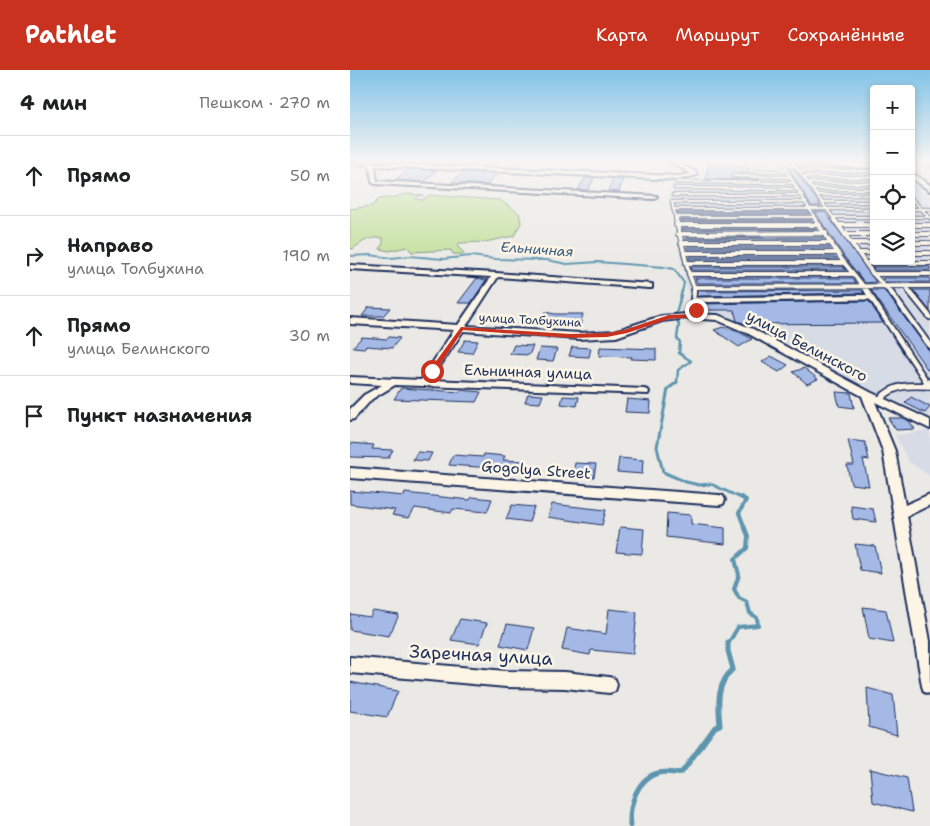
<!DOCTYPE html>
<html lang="ru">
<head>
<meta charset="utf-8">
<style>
  :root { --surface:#fff; --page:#f2f2f2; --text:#202124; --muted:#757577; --line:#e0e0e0; --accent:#c8321e }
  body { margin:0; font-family:"Shantell Sans",sans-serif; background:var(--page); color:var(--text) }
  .controls { position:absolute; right:15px; top:15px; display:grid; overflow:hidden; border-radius:5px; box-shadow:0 2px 8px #0003 }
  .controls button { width:45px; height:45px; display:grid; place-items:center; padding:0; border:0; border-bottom:1px solid var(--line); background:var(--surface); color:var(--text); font:25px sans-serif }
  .stop { position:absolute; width:15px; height:15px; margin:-11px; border:4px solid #c8321e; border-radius:50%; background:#fff }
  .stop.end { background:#c8321e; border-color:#fff; box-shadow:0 1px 5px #0008 }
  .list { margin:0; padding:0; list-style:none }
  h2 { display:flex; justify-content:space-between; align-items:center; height:65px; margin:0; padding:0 20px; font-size:21px }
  h2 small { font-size:16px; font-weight:400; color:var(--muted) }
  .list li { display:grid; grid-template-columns:32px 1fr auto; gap:15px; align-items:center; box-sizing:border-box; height:80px; padding:0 20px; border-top:1px solid var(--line) }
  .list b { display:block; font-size:19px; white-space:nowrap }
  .list p { margin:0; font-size:16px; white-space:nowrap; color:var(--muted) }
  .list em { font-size:16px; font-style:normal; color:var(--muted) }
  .icon { flex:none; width:28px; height:28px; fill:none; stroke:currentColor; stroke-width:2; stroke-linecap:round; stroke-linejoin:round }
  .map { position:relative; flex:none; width:580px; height:756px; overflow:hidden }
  header { display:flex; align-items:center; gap:30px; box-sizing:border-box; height:70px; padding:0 25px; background:var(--accent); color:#fff }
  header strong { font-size:24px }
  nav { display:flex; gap:28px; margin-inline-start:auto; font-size:18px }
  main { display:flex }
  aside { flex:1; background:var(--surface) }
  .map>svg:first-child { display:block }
  .built { fill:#d6dbe6 }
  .green { fill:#c0df97; stroke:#6e877a }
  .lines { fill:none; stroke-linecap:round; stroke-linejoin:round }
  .stream-far4 { stroke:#5d95af; stroke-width:2 }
  .stream-far3 { stroke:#5d95af; stroke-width:2.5 }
  .stream-far2 { stroke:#5d95af; stroke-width:3 }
  .stream-far1 { stroke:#5d95af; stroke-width:4 }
  .stream { stroke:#5d95af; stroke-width:5 }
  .building { fill:#a5b9e7; stroke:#1b2f5e }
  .service-far3-casing { stroke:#1b2f5e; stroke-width:4.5 }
  .service-far2-casing { stroke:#1b2f5e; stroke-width:6 }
  .service-far1-casing { stroke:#1b2f5e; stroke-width:8 }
  .service-casing { stroke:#1b2f5e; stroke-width:9 }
  .minor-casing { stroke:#1b2f5e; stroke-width:4 }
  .tertiary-casing { stroke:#1b2f5e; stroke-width:4 }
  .service-far3 { stroke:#fcf5e5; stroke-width:2.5 }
  .service-far2 { stroke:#fcf5e5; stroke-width:4 }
  .service-far1 { stroke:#fcf5e5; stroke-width:4.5 }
  .service { stroke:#fcf5e5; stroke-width:5.5 }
  .minor { fill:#fcf5e5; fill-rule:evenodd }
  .tertiary { fill:#fcf5e5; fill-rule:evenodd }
  .route { fill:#c8321e }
  .labels { text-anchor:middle; stroke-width:5; stroke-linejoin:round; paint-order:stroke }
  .far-street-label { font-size:12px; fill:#1b2f5e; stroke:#fcf5e5 }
  .far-water-label { font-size:14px; font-style:italic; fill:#365a80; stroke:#fcf5e5 }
  .street-label { font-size:15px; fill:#1b2f5e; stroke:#fcf5e5 }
  .near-street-label { font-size:18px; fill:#1b2f5e; stroke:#fcf5e5 }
</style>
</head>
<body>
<header>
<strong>Pathlet</strong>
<nav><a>Карта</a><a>Маршрут</a><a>Сохранённые</a></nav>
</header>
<main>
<aside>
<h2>4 мин<small>Пешком · 270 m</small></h2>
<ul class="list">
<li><svg class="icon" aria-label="ahead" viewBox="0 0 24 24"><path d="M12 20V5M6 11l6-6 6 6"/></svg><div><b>Прямо</b></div><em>50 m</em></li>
<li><svg class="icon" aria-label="right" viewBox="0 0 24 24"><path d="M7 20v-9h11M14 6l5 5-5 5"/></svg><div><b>Направо</b><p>улица Толбухина</p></div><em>190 m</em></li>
<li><svg class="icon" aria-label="ahead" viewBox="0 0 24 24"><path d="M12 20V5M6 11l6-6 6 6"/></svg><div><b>Прямо</b><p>улица Белинского</p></div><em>30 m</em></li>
<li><svg class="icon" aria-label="arrive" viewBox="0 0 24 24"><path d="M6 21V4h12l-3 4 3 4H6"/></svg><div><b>Пункт назначения</b></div></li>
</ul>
</aside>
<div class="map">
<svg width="580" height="756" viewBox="0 0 580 756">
  <rect width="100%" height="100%" fill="#ebe9e5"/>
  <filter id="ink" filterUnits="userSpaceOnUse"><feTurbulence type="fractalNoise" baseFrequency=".02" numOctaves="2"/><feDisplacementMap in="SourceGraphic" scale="10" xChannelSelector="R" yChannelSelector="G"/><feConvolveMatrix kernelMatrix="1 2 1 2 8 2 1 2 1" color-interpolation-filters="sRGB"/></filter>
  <g filter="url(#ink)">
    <path class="built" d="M399,93L524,97V191H561V111L580,126V350L525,325L404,260L370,246L342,242L319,128L322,108L355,109L386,104L400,100Z
      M580,360V406L559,392L545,365Z"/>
    <path class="green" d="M54,124L74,125L68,126L66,129L73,130L79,125L150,130L169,143L171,153L164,166L135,172L109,173L107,176L115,184H103L101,180L62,182L57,177L39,181L30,179L33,173V168C19,167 13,171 3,179L0,178V139L22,136L29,129L46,127Z"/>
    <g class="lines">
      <path class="stream-far4" d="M0,186L20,185L41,188L60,186L93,189L121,186L145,189L197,190L217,194L248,192L314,197L324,199L334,213L332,222"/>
      <path class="stream-far3" d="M326,244L332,221
        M325,314L327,312L328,300L341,291L329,283L330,272L327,268L329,255L327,249"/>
      <path class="stream-far2" d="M327,312L318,319L307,377L313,402L336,412L349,415L361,414L393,429"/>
      <path class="stream-far1" d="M378,574L388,557L408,555L407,548L400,543L397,532L389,528L384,519L389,505L385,489L397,478L398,466L389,443L396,430L391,427"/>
      <path class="stream" d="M280,756C279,736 286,709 308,703C316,701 324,704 332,702L365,657L370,655C368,634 366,614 383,599L378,581V572"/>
    </g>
    <path class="building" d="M358,93L399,95L398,103H382L381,108L410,110L356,109Z
      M442,98H443L471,136H461L440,100Z
      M59,99L86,101L74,112L45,110Z
      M113,102L147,104L137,115L101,113Z
      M235,108H244L238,120H228Z
      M263,109H273L269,122L258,121Z
      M327,142H458L459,144H328Z
      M465,142H475L526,212L515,213L495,188Z
      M330,150H461L462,151H330Z
      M332,159H467L332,160Z
      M472,167L474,169H335V168Z
      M337,177H479L480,179H337Z
      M339,187H485L487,189H339Z
      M341,197H493L496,200H342Z
      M522,197H580V200H525Z
      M127,208L136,210L121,233H108Z
      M345,208H502L506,213H347Z
      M532,208H580V212H536Z
      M512,220L514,223L350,226L349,221Z
      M521,220H533L538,225L577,278L580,280V303Z
      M563,220H580V241Z
      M519,231L533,253L396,254L387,251L384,240H353L352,234Z
      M19,237L40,238L33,246H12Z
      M195,242L205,244H233L230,256H215L216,252L192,251Z
      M373,257L389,262L402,269L389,277L364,260Z
      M12,267L37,269L39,267L50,268L42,278L16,276L14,278L3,277Z
      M115,270L128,271L122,283L108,282Z
      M164,275L183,276L179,285L160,284Z
      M222,277L241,278L239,287L219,286Z
      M250,277L306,279V290L281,289L282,287L249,286Z
      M190,278L207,279L203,291L186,290Z
      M421,286L438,295L429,302L412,292Z
      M454,298L468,309L457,314L443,302Z
      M51,318L110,322L111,320L131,322L126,332L44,329Z
      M486,322L501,323L504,338L489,336Z
      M178,324L193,325L190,333L175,332Z
      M213,326L229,327L227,336L211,334Z
      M561,327L580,337L575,343L555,333Z
      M277,329L301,331L300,343L275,342Z
      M538,348H552L559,351L565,359L546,360Z
      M498,370L515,372L519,390L513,389L519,416L501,414L497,395H504Z
      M0,373L24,375L22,379L43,380L38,388L0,387Z
      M67,382L82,383L78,391L63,390Z
      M134,384L155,386L153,390L173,391L170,400L99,395L103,385L133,387Z
      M269,388L293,390L292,404L267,402Z
      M225,393L246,394L244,407L223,405Z
      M0,421L54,426L55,423L120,430L122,427L142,429L137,442L103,439L101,443L65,438L59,448L42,445L45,440L0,434Z
      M202,434L256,440L252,455L198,447Z
      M162,435L184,437L179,452L156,449Z
      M501,436L523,439L526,452L503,449Z
      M317,443L341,445V454L375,458V474L316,467Z
      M270,457L294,459L292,484L266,482Z
      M505,474L525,476L531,503L510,500Z
      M513,537L536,540L543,573L519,569Z
      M259,539L287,542L283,584L241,580L240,585L212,580L217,558L256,564Z
      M23,541L49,545L39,566L0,560V544L20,547Z
      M110,549L137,553L129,574L101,570Z
      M157,554L184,558L178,580L150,575Z
      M0,612L48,621L37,647L0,641Z
      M517,618L543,625L547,665L519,657Z
      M520,699L557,708L562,742L523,732Z"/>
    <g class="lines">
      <g class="service-far3-casing">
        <path id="service-far3" d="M443,92L444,94L435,98L466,150
          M574,92L580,96
          M444,94L485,150
          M400,101H437
          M451,101H524
          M383,106L441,107
          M455,107H524
          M326,112L444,113
          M459,113H524
          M325,118L448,119
          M463,119H524
          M323,125H452
          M468,125H524
          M561,128L580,148
          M473,132H524
          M323,139H524
          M561,139H580
          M325,147H465
          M483,147H524
          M561,147H579
          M326,150L322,132H456"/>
      </g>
      <g class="service-far2-casing">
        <path id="service-far2" d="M326,149L339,204L344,217V222
          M465,149L492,190L518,222
          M484,149L523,204L540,222
          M326,155H470
          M489,155H524
          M561,155H580
          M328,164L476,163
          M495,164H524
          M561,164H580
          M331,173H482
          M501,173H524
          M561,173H580
          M334,183H488
          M508,183H524
          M561,183H580
          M336,193H495
          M516,193H580
          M339,204H502
          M523,204H580
          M555,216L560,222
          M344,217L580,216"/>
      </g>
      <g class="service-far1-casing">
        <path id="service-far1" d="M344,221L343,230L348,246
          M517,221L578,314
          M540,221L580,276
          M559,221L580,247
          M343,230L521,227"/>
      </g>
      <g class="service-casing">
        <path id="service" d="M578,312L580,316
          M529,330C544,314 559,315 580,316"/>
      </g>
      <g class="minor-casing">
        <path id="minor" d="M0,92L328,106L341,104L321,92H327L346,102L347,105L328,110L25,96L27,111L307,126L305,129L25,114L22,112L20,95L0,94Z
          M0,195L146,203L302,214V218H299L148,207L116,256L229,263L265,261L311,246L338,244L368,245L403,259L520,322L580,350V359L525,332L545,381L555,435L580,424V435L557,446L580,571V624L574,622L572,616L533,381L512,326L397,263L367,250L338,248L312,251L266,267L229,269L113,261L81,310L294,319L298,320L299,322L298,324L45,315L22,329L4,349L0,350V339L14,325L32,315L0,313V307L71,310L104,260L0,254V248L108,255L141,207L0,199Z
          M0,398L369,425L373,426L375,430L373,434L369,435L0,408Z
          M0,587L156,601L215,602L259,607L265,609L267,615L265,621L259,623L215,618L156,617L0,603Z"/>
      </g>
      <g class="tertiary-casing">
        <path id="tertiary" d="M441,92L524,94V98L444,94Z
          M561,102L580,115V121L561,108Z"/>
      </g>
      <use href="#service-far3" class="service-far3"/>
      <use href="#service-far2" class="service-far2"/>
      <use href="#service-far1" class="service-far1"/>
      <use href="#service" class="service"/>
      <use href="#minor" class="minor"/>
      <use href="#tertiary" class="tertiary"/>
    </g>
  </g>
  <linearGradient id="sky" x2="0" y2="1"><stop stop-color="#82c3e7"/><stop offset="0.46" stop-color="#f6f5f3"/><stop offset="1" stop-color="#f6f5f3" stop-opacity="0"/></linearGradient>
  <rect width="580" height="198" fill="url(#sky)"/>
  <path class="route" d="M346,239L349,240L350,247L319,249L277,263L257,267L220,268L113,260L85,303L79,301L111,257L220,264L257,263L274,260L319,245L344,244L343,240Z"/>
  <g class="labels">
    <g class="far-street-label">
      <text transform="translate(180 250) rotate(3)" y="4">улица Толбухина</text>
    </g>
    <g class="far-water-label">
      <text transform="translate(187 179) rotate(4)" y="5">Ельничная</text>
    </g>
    <g class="street-label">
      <text transform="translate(457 276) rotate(28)" y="5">улица Белинского</text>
      <text transform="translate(178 302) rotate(2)" y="5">Ельничная улица</text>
      <text transform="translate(186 400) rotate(4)" y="5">Gogolya Street</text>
    </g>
    <g class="near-street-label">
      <text transform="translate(131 585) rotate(3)" y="6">Заречная улица</text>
    </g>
  </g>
</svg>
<div class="controls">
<button>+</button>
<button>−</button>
<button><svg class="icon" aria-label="locate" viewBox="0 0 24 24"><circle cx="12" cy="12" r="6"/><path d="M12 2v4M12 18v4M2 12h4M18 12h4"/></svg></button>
<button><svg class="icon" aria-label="layers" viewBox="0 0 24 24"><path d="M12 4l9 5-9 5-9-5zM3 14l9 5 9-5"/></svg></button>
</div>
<div class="stop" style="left:82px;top:301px"></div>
<div class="stop end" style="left:346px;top:240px"></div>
</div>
</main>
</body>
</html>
